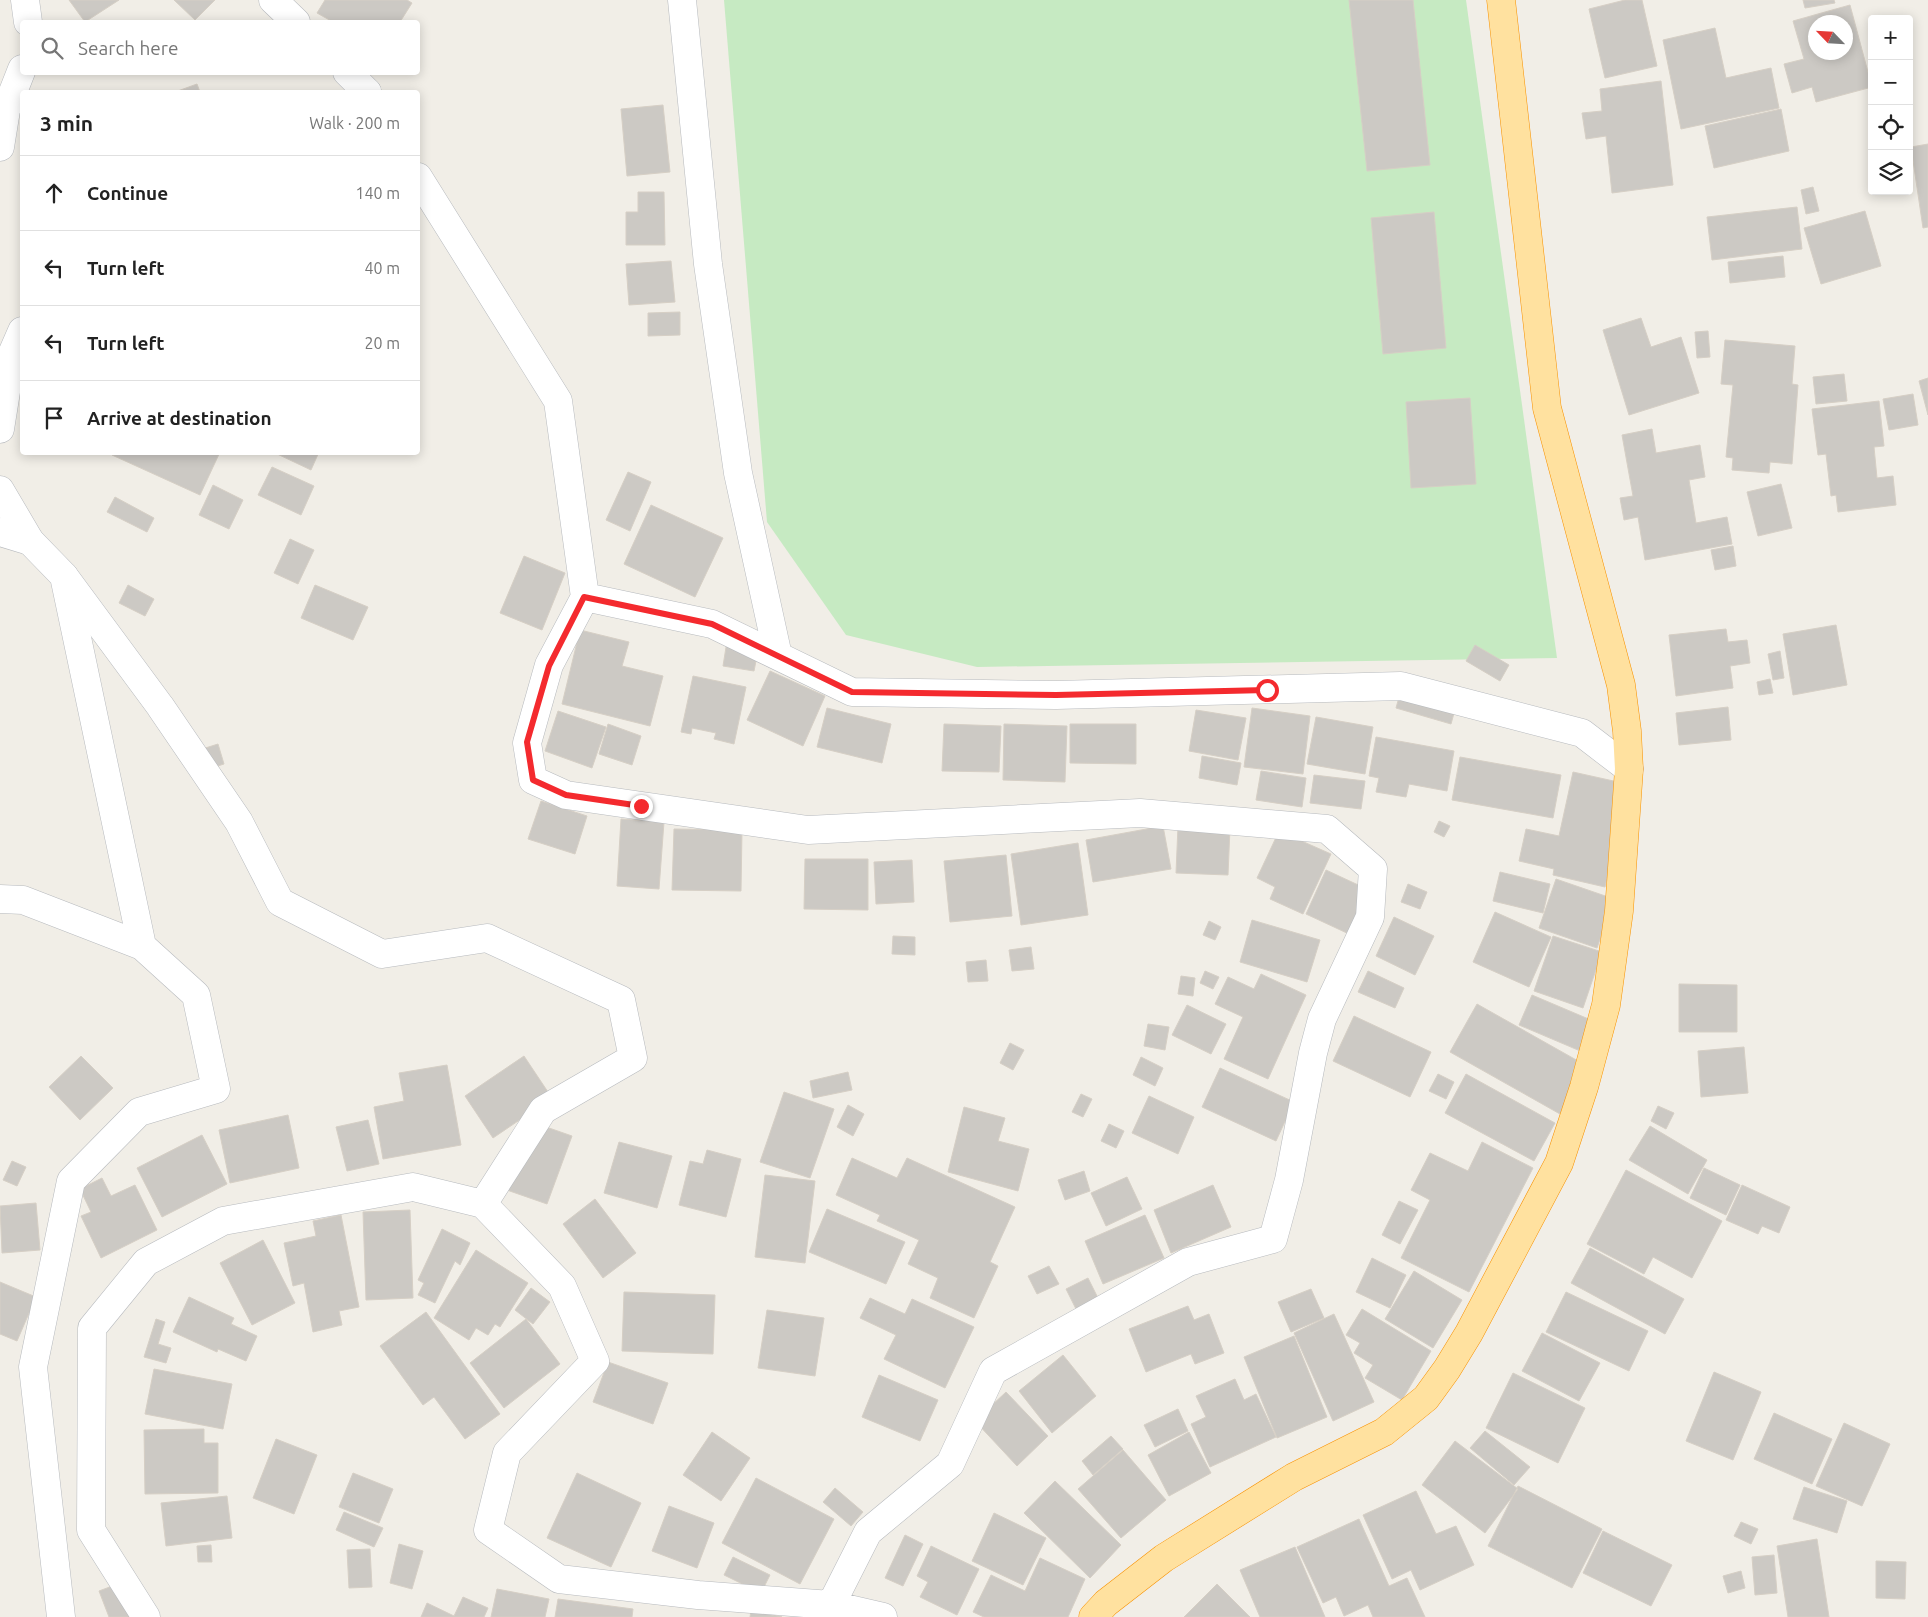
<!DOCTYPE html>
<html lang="en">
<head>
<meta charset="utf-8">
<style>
  :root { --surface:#fff; --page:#f6f6f6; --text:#222; --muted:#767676; --line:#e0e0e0 }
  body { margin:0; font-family:Ubuntu,sans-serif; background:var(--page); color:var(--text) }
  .controls { position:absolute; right:15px; top:15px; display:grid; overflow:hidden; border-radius:5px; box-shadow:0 2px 12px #0003 }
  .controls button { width:45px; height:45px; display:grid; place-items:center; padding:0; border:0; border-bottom:1px solid var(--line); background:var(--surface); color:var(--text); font:25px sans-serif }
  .compass { position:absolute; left:1808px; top:15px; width:45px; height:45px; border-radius:50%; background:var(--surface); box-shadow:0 2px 12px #0003; rotate:295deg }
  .stop { position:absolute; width:15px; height:15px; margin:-11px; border:4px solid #f42a2e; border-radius:50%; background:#fff }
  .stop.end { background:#f42a2e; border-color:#fff; box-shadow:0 1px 5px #0008 }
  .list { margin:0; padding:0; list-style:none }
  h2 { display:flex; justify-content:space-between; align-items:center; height:65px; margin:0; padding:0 20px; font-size:21px }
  h2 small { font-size:16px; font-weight:400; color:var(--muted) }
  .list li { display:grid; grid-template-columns:32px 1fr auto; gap:15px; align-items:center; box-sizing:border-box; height:75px; padding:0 20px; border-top:1px solid var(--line) }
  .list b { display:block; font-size:19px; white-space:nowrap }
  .list em { font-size:16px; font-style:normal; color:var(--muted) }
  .icon { flex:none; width:28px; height:28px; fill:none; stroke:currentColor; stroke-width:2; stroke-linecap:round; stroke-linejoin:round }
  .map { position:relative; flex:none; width:1928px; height:1617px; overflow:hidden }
  .search { position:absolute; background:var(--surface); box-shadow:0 2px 12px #0003; left:20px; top:20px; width:400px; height:55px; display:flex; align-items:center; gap:12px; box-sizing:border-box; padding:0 18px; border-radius:5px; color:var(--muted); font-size:19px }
  .panel { position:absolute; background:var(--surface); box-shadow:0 2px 12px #0003; left:20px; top:90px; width:400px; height:365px; border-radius:5px }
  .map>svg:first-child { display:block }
  .garden { fill:#c6eac2 }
  .building { fill:#ccc9c4; stroke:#d6cfc5; fill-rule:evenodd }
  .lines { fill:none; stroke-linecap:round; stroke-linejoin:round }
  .minor-casing { stroke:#b7babe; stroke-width:29 }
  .tertiary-casing { stroke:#b7babe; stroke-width:29 }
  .trunk-casing { stroke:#f89200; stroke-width:29 }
  .minor { stroke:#fff; stroke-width:28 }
  .tertiary { stroke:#fff; stroke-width:28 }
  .trunk { stroke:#ffe19f; stroke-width:28 }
  .route { stroke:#f42a2e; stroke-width:6 }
</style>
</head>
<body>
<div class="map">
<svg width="1928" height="1617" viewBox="0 0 1928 1617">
  <rect width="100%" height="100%" fill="#f1eee7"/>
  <path class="garden" d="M724,0H1466L1557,658L977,667L846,635L767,522Z"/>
  <path class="building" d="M69,0H119L85,22Z
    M174,0H215L195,20Z
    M325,0H407L412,3L400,22H333L317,13Z
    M1349,0H1413L1430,165L1367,171Z
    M1625,0H1642L1657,66L1605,78L1589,9Z
    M1803,0H1834L1835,3L1805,8Z
    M1850,5L1872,87L1816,102L1812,87L1792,93L1784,64L1804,59L1793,21ZM1816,22H1846V52H1816Z
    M1715,28L1726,78L1771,68L1779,108L1681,129L1663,40Z
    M1661,81L1673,185L1612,193L1606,136L1586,139L1582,113L1602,111L1600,89Z
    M197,84L200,92H175Z
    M663,105L670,172L627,176L621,109Z
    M1781,109L1789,151L1714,168L1705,126Z
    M1928,144V227L1923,228L1911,147Z
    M1813,187L1819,211L1806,214L1801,190Z
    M638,192H664L665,245H626V212H638Z
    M1797,207L1802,249L1712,260L1707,217Z
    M1865,211L1881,266L1821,284L1804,228Z
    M1434,212L1446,348L1383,354L1371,218Z
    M1783,256L1785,277L1730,283L1728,262Z
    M671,261L675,302L629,305L626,264Z
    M680,312V335L648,336V313Z
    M1641,318L1651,347L1681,337L1699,393L1629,415L1603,330Z
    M1708,331L1710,357L1697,358L1695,332Z
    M1725,340L1795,346L1792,384L1798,385L1792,464L1770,462L1769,473L1732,470L1733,458L1726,457L1733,385L1721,384Z
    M1844,374L1847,401L1816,404L1813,377Z
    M1928,378V415L1919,381Z
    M1913,394L1918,425L1889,430L1883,399Z
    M1470,398L1476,484L1411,488L1406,402Z
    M1879,401L1884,446L1874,447L1877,478L1893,476L1896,505L1838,512L1836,495L1831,496L1826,454L1818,455L1812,409Z
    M1652,429L1656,453L1700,445L1705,477L1689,480L1696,523L1727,517L1732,544L1645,560L1638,517L1624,520L1620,498L1633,496L1622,435Z
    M113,452H220L200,495L112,455Z
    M273,452H319L311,470Z
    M272,467L314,486L301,515L258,495Z
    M628,472L651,482L630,531L606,520Z
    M1781,484L1792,528L1758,536L1747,492Z
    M213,485L243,500L229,529L199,515Z
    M115,497L154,518L147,532L107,512Z
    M651,505L723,538L695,597L624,564Z
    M290,539L314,550L298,584L274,573Z
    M1733,546L1736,566L1715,570L1711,550Z
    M524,556L565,573L542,630L500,613Z
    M128,585L154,599L145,616L119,603Z
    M315,585L368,607L353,640L301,618Z
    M1836,625L1847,685L1793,695L1783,634Z
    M1726,629L1728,642L1747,640L1750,663L1730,666L1733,688L1676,696L1669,635Z
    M580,630L629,642L622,666L663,676L650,726L562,704Z
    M727,641L759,646L754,671L723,666Z
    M1475,645L1509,665L1500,681L1466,661Z
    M1780,651L1784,678L1773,680L1768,654Z
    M770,671L825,696L803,746L747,720Z
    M693,676L746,687L734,744L714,739L716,733L692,728L691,734L681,732Z
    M1770,679L1773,693L1759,695L1757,682Z
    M1401,690L1456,706L1451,724L1396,708Z
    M1728,707L1731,740L1679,745L1676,713Z
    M827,708L891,724L882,763L817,747Z
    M1252,708L1310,716L1303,774L1244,767Z
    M1196,710L1246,718L1238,760L1189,751Z
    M558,711L606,727L592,768L545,751Z
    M1316,717L1373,727L1365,774L1307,764Z
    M608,724L641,736L632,765L599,754Z
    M944,724L1001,726L999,772L942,771Z
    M1004,724L1067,726L1065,782L1003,780Z
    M1070,724H1136V764L1070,763Z
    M1376,737L1454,751L1447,791L1409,784L1406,797L1376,792L1379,778L1369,776Z
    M218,744L224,764L202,771L196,751Z
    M1202,756L1241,763L1237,785L1199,778Z
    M1460,757L1561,775L1553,818L1452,800Z
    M1261,771L1306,778L1302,807L1256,800Z
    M1573,772L1627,784L1605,887L1553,875L1554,869L1519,861L1526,829L1559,836Z
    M1314,775L1365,781L1361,809L1310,803Z
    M541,801L587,816L575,854L528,839Z
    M621,819L664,822L659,889L617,886Z
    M1439,821L1450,826L1444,837L1434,832Z
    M1163,826L1171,869L1093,882L1086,840Z
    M1178,826L1230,828L1228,875L1176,873Z
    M674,829L742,830L741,891L672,890Z
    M1279,831L1331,854L1303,914L1270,899L1275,887L1257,878Z
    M1078,843L1088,915L1021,925L1011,854Z
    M1006,855L1012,916L950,922L944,861Z
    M805,859H868V910L804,909Z
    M912,860L914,902L876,904L874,862Z
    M1326,870L1369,890L1349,934L1306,914Z
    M1500,872L1550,884L1543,913L1493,901Z
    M1556,879L1614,899L1597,948L1539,928Z
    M1408,884L1427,892L1420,909L1401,902Z
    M1495,912L1551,937L1529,987L1473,962Z
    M1394,917L1434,936L1415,975L1376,956Z
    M1252,920L1320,940L1307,982L1240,962Z
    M1209,921L1221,927L1215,940L1203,935Z
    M893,936L915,937V955L892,954Z
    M1553,936L1602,952L1583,1008L1534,991Z
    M1031,947L1034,969L1012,971L1009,950Z
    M986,960L988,981L968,982L966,962Z
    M1205,971L1219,977L1213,989L1200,983Z
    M1368,971L1404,988L1395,1008L1358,992Z
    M1261,974L1306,995L1268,1079L1224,1059L1243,1017L1215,1004L1228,977L1254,989Z
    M1181,976L1195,978L1193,996L1178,994Z
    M1679,984L1737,985V1032H1679Z
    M1532,995L1598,1023L1585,1053L1519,1025Z
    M1477,1004L1587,1066L1560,1114L1450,1052Z
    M1187,1005L1226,1024L1211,1054L1172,1035Z
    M1354,1016L1431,1052L1410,1097L1333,1061Z
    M1148,1024L1169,1027L1165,1050L1144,1046Z
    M1010,1043L1024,1050L1013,1070L1000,1063Z
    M1744,1047L1748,1093L1701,1097L1698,1051Z
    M81,1056L113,1088L80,1120L49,1087Z
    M524,1056L552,1098L493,1138L465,1096Z
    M1141,1057L1163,1068L1155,1086L1133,1075Z
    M447,1065L461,1145L383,1159L374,1107L404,1101L399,1073Z
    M1220,1068L1294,1102L1276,1141L1202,1107Z
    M848,1072L852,1090L813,1098L810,1081Z
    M1438,1074L1454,1082L1446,1099L1429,1091Z
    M1466,1074L1555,1123L1534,1161L1445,1113Z
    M784,1092L834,1109L810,1178L760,1162Z
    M1081,1094L1092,1099L1083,1117L1072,1112Z
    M1149,1096L1194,1117L1178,1154L1132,1133Z
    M848,1105L864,1114L853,1136L837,1127Z
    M1658,1106L1674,1113L1666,1129L1651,1121Z
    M964,1107L1005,1118L998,1141L1029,1149L1018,1191L948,1172Z
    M288,1115L299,1168L230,1183L219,1130Z
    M368,1120L379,1164L347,1171L336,1127Z
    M529,1121L572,1136L547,1204L504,1189Z
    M1109,1124L1124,1131L1116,1148L1101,1141Z
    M1650,1126L1707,1160L1688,1194L1629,1160Z
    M202,1135L227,1184L162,1217L137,1168Z
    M619,1142L672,1156L657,1208L604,1193Z
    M1482,1142L1533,1168L1469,1292L1401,1258L1430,1200L1411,1190L1430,1153L1468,1171Z
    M707,1150L741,1159L726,1217L679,1205L690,1161L703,1164Z
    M852,1158L897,1178L907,1158L1015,1207L990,1262L998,1266L974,1318L930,1298L938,1278L908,1264L919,1240L877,1221L880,1215L836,1195Z
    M12,1161L26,1167L17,1186L3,1180Z
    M1704,1168L1740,1185L1726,1215L1690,1198Z
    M1626,1170L1722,1221L1692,1278L1653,1257L1644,1274L1587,1244Z
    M1084,1171L1090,1191L1065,1200L1058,1180Z
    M765,1175L815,1181L805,1263L755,1257Z
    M1127,1177L1142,1209L1106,1226L1091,1193Z
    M102,1178L111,1196L135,1185L157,1230L101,1258L81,1216L91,1212L80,1189Z
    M1213,1185L1231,1227L1171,1253L1154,1210Z
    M1742,1185L1790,1207L1779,1233L1762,1226L1758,1234L1726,1220Z
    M595,1199L636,1253L603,1278L563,1224Z
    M1399,1201L1418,1210L1400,1244L1382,1235Z
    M36,1203L40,1250L2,1253L0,1206Z
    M827,1209L905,1242L886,1284L809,1252Z
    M410,1210L413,1298L366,1300L363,1212Z
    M341,1215L359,1307L339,1311L342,1325L313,1332L304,1283L293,1286L284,1243L316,1236L313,1221Z
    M1145,1215L1164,1258L1103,1284L1085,1241Z
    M442,1229L470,1243L460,1265L455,1261L435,1303L418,1295L424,1283L418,1280Z
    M263,1240L295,1303L252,1325L220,1263Z
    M1590,1248L1684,1299L1665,1334L1571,1283Z
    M476,1250L528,1283L500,1327L495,1324L488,1335L476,1328L469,1340L434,1318Z
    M1372,1258L1406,1275L1390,1308L1356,1292Z
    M1049,1266L1059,1284L1037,1294L1028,1276Z
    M1414,1271L1462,1300L1433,1348L1385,1319Z
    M1088,1278L1098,1298L1076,1309L1066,1289Z
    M0,1282L36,1297L17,1341L0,1334Z
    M531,1288L550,1302L533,1324L515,1310Z
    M1311,1289L1324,1318L1291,1332L1278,1302Z
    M624,1292L715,1295L713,1354L622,1351Z
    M1566,1292L1648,1331L1629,1371L1546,1332Z
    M189,1297L234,1318L231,1324L257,1336L246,1361L218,1349L217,1352L173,1332Z
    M870,1298L905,1314L912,1299L974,1327L945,1388L884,1359L896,1335L860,1318Z
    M1188,1306L1194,1320L1209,1314L1224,1353L1195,1364L1191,1354L1146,1372L1129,1329Z
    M1362,1309L1431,1351L1402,1400L1365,1378L1373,1365L1354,1353L1360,1343L1346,1335Z
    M767,1310L824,1318L815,1376L758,1368Z
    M426,1312L500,1414L465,1439L434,1397L423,1405L380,1346Z
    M1334,1314L1374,1402L1333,1421L1294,1333Z
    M156,1319L165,1322L158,1344L171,1348L166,1363L144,1357Z
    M526,1319L560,1364L504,1408L470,1363Z
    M1542,1333L1600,1363L1579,1401L1522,1371Z
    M1294,1336L1327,1417L1277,1438L1244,1357Z
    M1063,1355L1096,1396L1052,1433L1019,1391Z
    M608,1362L668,1383L653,1424L593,1402Z
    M154,1369L232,1384L223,1429L145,1414Z
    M1714,1372L1761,1392L1733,1460L1686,1441Z
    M1513,1373L1585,1408L1558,1463L1486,1428Z
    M879,1375L938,1400L920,1441L862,1417Z
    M1235,1379L1244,1400L1256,1394L1276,1437L1210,1467L1191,1424L1206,1417L1196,1396Z
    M1006,1392L1048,1436L1017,1466L975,1421Z
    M1178,1409L1188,1431L1155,1447L1144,1425Z
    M1774,1413L1832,1439L1812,1484L1754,1459Z
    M1844,1423L1890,1444L1862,1506L1816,1486Z
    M204,1429V1443H218V1493L145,1494L144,1430Z
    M1485,1431L1530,1467L1514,1485L1470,1448Z
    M712,1432L750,1458L721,1501L683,1475Z
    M1189,1432L1211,1473L1169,1496L1148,1455Z
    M1111,1436L1123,1449L1093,1475L1082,1461Z
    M276,1439L317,1455L294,1514L253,1498Z
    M1455,1441L1518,1489L1485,1533L1422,1485Z
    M1123,1450L1166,1500L1121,1538L1078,1489Z
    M353,1473L393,1489L379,1523L339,1507Z
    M577,1473L641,1503L611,1567L547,1538Z
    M756,1478L834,1519L800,1584L722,1543Z
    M1055,1481L1121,1545L1090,1578L1024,1513Z
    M1518,1486L1602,1529L1572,1588L1488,1546Z
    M1804,1487L1847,1501L1837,1533L1793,1519Z
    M835,1488L863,1512L851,1526L823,1502Z
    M1416,1491L1436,1534L1456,1526L1474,1565L1420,1590L1411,1570L1392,1579L1363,1515Z
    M227,1496L232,1538L166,1546L161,1503Z
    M669,1506L714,1523L697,1568L652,1551Z
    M344,1512L383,1528L374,1547L336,1530Z
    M994,1513L1046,1538L1023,1585L972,1561Z
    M1359,1519L1389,1586L1407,1578L1425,1617H1373L1368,1605L1344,1616L1336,1597L1323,1603L1297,1547Z
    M1741,1522L1758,1529L1751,1544L1734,1536Z
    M1603,1531L1672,1565L1651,1606L1583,1573Z
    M905,1535L923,1544L903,1586L885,1578Z
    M1817,1539L1829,1617H1788L1777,1546Z
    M399,1544L423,1551L412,1589L390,1583Z
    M211,1545L212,1562H198L197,1546Z
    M931,1546L979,1569L957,1615L920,1597L928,1582L917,1576Z
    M1295,1547L1325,1617H1260L1240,1570Z
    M370,1549L372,1587L349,1588L347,1550Z
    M1774,1555L1777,1593L1755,1595L1752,1557Z
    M733,1557L770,1575L761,1593L724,1575Z
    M1040,1558L1085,1579L1068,1617H984L973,1612L991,1575L1025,1591Z
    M1876,1561L1906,1562L1905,1599L1876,1598Z
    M1741,1571L1745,1588L1728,1593L1723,1576Z
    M123,1582L136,1617H109L99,1591Z
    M1217,1584L1250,1617H1184Z
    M497,1589L549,1599L545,1617H491Z
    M463,1597L488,1608L484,1617H421L427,1603L454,1616Z
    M558,1599L633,1609L632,1617H555Z
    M751,1611L782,1617H750Z"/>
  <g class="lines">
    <g class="minor-casing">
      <path id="minor" d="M273,0L296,22
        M682,0L708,264L738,473L778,656
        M347,72L367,92
        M418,177L558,401L585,597L712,624L852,692L1056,695L1401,686L1582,733L1629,769
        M0,532L30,541
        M64,576L160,706L239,822L280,902L382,954L487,938L621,1000L633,1058L543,1110L483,1204L562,1286L595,1361L507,1453L488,1530L559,1579L698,1595L831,1605L883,1617
        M585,597L549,665L527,743L533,780L566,795L808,830L1140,813L1327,829L1373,869L1370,917L1322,1019L1313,1053L1289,1180L1273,1239L1188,1262L993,1371L950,1464L868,1532L831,1605
        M146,1617L91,1530L92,1328L146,1262L223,1221L413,1187L483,1204"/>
    </g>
    <g class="tertiary-casing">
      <path id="tertiary" d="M25,0L28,22
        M366,92H367
        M0,147L6,110L22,69
        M0,429L12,354L22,331
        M0,490L30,541L64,576L142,946
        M0,899L23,900L142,946L196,995L216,1089L139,1112L71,1181L33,1367L61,1617"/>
    </g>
    <g class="trunk-casing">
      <path id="trunk" d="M1093,1617L1106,1603L1164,1558L1294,1477L1384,1432L1426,1398L1447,1369L1469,1333L1559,1163L1584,1087L1606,1005L1619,911L1629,769L1627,731L1621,685L1547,408L1501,0"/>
    </g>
    <use href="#minor" class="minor"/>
    <use href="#tertiary" class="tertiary"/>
    <use href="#trunk" class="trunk"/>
  </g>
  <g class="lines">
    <path class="route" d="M641,806L566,795L533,780L527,742L549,666L584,597L712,624L852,692L1056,695L1267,690"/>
  </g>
</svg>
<div class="controls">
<button>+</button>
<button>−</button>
<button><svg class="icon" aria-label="locate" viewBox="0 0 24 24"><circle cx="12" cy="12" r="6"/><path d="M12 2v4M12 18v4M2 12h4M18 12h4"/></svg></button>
<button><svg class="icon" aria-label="layers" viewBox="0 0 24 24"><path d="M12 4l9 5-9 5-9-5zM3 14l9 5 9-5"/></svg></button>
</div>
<svg class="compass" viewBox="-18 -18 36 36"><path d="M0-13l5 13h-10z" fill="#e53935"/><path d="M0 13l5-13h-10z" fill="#767676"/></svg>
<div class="stop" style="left:1267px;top:690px"></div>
<div class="stop end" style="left:641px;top:806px"></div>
<div class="search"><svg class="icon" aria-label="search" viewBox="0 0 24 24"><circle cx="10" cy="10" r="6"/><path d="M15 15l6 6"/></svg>Search here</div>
<section class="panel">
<h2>3 min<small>Walk · 200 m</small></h2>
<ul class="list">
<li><svg class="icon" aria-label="ahead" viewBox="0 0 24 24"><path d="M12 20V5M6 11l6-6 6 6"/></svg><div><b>Continue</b></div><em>140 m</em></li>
<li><svg class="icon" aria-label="left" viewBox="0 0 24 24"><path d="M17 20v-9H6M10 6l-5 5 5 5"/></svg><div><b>Turn left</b></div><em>40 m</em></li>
<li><svg class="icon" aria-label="left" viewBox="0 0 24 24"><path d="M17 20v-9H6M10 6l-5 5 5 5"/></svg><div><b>Turn left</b></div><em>20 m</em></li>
<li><svg class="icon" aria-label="arrive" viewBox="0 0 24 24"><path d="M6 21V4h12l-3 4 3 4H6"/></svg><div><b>Arrive at destination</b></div></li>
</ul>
</section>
</div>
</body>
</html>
